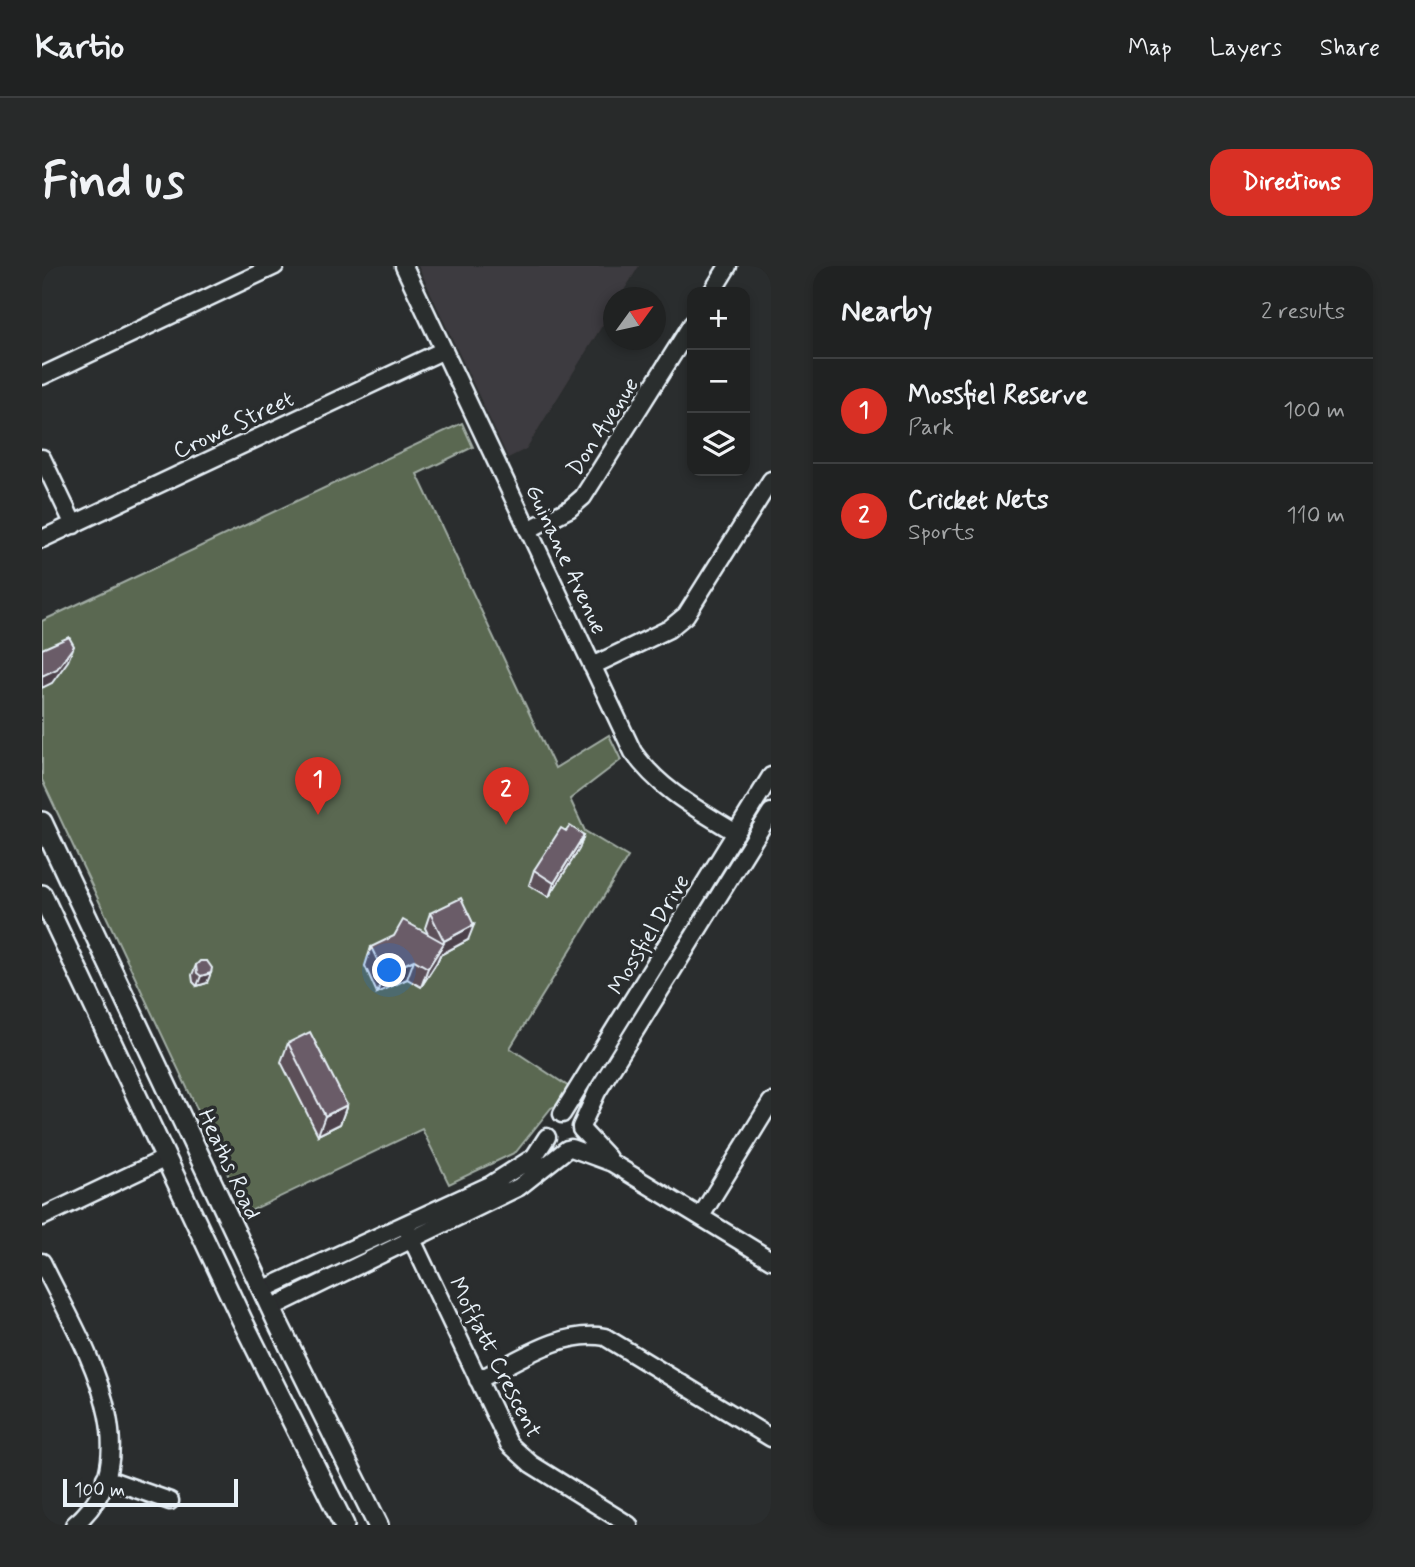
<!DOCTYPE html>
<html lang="en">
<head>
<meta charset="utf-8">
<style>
  :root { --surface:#202222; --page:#282a2a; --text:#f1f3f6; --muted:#a2a4a5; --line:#3d3f40; --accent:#d93025 }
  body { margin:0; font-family:Mynerve,sans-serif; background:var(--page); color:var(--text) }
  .controls { position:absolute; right:21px; top:21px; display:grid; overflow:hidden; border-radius:14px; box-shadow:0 4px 10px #0003 }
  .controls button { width:63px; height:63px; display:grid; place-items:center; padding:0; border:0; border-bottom:2px solid var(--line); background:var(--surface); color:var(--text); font:35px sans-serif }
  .compass { position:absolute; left:561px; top:21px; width:63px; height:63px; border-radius:50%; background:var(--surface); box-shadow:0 4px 10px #0003; rotate:57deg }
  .scale { position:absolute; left:21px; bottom:18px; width:175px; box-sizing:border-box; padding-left:7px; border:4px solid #e8f1f8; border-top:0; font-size:19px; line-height:24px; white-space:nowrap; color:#e8f1f8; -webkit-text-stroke:5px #2a2d2e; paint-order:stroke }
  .you { position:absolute; left:348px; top:705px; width:24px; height:24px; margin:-18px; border:5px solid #fff; border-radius:50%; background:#1a73e8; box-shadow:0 0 0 10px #1a73e833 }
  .badge { display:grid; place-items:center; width:46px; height:46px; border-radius:50%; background:var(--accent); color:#fff; font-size:23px; font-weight:700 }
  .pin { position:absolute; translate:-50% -58px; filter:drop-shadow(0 2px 4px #0008) }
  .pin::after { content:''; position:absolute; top:37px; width:24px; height:21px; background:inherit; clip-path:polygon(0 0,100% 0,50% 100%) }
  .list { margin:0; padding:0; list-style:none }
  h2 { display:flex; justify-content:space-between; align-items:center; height:91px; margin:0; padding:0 28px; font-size:30px }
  h2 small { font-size:23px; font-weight:400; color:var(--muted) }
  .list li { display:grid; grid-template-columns:46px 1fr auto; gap:21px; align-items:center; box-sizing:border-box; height:105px; padding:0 28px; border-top:2px solid var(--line) }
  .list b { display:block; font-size:26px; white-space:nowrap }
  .list p { margin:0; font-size:23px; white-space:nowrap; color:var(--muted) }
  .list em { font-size:23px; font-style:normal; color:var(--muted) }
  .icon { flex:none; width:38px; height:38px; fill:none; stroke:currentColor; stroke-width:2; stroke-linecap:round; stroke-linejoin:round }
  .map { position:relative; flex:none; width:729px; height:1259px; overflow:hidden; border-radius:21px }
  header { display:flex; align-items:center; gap:42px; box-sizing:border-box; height:98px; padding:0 35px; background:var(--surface); border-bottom:2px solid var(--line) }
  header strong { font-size:33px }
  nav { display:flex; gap:38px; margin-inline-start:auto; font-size:24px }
  .intro { display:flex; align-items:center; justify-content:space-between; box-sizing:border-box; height:168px; padding:0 42px }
  h1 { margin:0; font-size:49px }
  .button { padding:18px 32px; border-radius:21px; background:var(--accent); color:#fff; font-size:24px; font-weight:700 }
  main { display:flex; gap:42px; padding:0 42px }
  aside { flex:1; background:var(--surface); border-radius:21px; box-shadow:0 4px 10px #0003 }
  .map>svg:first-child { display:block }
  .built { fill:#3e3b3f }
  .green { fill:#5a6851; stroke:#a1aca4; stroke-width:2 }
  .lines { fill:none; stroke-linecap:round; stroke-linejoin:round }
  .minor-casing { stroke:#e8f1f8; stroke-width:21 }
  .major-casing { stroke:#e8f1f8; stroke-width:24 }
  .minor { stroke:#2a2d2e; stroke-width:16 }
  .major { stroke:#2a2d2e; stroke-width:19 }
  .wall { fill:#5c4f59; stroke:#e8f1f8; stroke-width:2 }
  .shaded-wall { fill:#4b4049; stroke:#e8f1f8; stroke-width:2 }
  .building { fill:#6b5c68; stroke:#e8f1f8; stroke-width:2 }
  .labels { text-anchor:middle; stroke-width:7; stroke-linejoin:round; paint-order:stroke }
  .street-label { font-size:23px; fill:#e8f1f8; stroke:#2a2d2e }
</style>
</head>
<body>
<header>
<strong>Kartio</strong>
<nav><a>Map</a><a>Layers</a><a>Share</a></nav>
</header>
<div class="intro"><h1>Find us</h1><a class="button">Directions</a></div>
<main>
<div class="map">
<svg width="729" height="1259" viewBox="0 0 729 1259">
  <rect width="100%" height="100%" fill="#2a2d2e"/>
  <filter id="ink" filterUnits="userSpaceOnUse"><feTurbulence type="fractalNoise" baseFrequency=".0143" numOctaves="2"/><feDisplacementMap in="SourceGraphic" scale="14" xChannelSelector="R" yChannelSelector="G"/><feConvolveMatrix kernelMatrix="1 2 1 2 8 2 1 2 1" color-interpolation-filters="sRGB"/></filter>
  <g filter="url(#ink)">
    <path class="built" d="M376,0H597L578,31L572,32L571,42L484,183L466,192Z"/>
    <path class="green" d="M420,157L431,181L375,208L513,502L567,469L579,494L528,533L543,565L586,591L468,782L527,821L522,836L509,842L474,886L407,918L380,863L204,947L0,514V355Z"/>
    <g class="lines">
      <g class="minor-casing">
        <path id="minor" d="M362,0L591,486C618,524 655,543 694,567
          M670,26L686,0
          M0,110L233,0
          M0,192L32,259
          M486,264L527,243L541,231L650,58
          M0,273L402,84
          M550,400L627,363L644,349L729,214
          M520,848L729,510
          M539,861L555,826L729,546
          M539,863L566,892
          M529,882L570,897L729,994
          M659,950L729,836
          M0,951L124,892
          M363,959L467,1178L489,1198L587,1259
          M0,996C35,1070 116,1189 32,1259
          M220,1024L448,919L492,891L505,871
          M229,1042L477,921L525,883
          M436,1114C474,1096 519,1063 563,1071L729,1172
          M63,1212L128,1235"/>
      </g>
      <g class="major-casing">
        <path id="major" d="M0,556L236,1057L336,1259
          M0,629L200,1054L302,1259"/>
      </g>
      <use href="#minor" class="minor"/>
      <use href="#major" class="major"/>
    </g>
    <path class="wall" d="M524,565L542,569L537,583L507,631L487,619L492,604Z
      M388,647L426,674L398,689L395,696L379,721L365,713L335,727L323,700L329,681L386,668L383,662Z
      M154,699L165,717L155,720L151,716L150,709Z
      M246,777L305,839L298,858L276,869L239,796Z"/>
    <path class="shaded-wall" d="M32,380L26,395L10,417L0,422V410Z
      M542,569L537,583L507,631L512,617Z
      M432,659L426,674L398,689L395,696L379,721L386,702L399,681L402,675Z
      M372,694L365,713L335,727L342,708Z
      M169,707L165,717L155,720L159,710Z
      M305,839L298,858L276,869L283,850Z"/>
    <path class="building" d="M27,371L32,380L15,403L0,410V383Z
      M528,560L542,569L512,617L492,604L519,562L524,565Z
      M419,632L432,659L402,675L388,647Z
      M361,654L402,677L386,702L372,694L342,708L329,681L352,670Z
      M158,695H165L170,702L169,707L159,710L155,707L154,699Z
      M268,766L305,839L283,850L246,777Z"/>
  </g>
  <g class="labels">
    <g class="street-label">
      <text transform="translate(191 158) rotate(-25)" y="8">Crowe Street</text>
      <text transform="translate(560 160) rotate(-57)" y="8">Don Avenue</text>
      <text transform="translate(525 293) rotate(65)" y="8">Guinane Avenue</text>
      <text transform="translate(606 668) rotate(-59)" y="8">Mossfiel Drive</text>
      <text transform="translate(188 898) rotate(65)" y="8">Heaths Road</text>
      <text transform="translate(454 1091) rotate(63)" y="8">Moffatt Crescent</text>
    </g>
  </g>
</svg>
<div class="controls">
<button>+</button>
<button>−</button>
<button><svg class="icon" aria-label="layers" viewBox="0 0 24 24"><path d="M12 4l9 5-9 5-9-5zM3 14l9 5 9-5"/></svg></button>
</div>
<svg class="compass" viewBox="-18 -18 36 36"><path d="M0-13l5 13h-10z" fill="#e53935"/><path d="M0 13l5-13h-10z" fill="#a2a4a5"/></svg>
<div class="scale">100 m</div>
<div class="you"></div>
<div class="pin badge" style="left:276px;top:549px">1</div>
<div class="pin badge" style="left:464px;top:559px">2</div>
</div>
<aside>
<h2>Nearby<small>2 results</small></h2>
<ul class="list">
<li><span class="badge">1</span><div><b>Mossfiel Reserve</b><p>Park</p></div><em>100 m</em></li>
<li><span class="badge">2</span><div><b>Cricket Nets</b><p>Sports</p></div><em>110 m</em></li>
</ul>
</aside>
</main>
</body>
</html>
